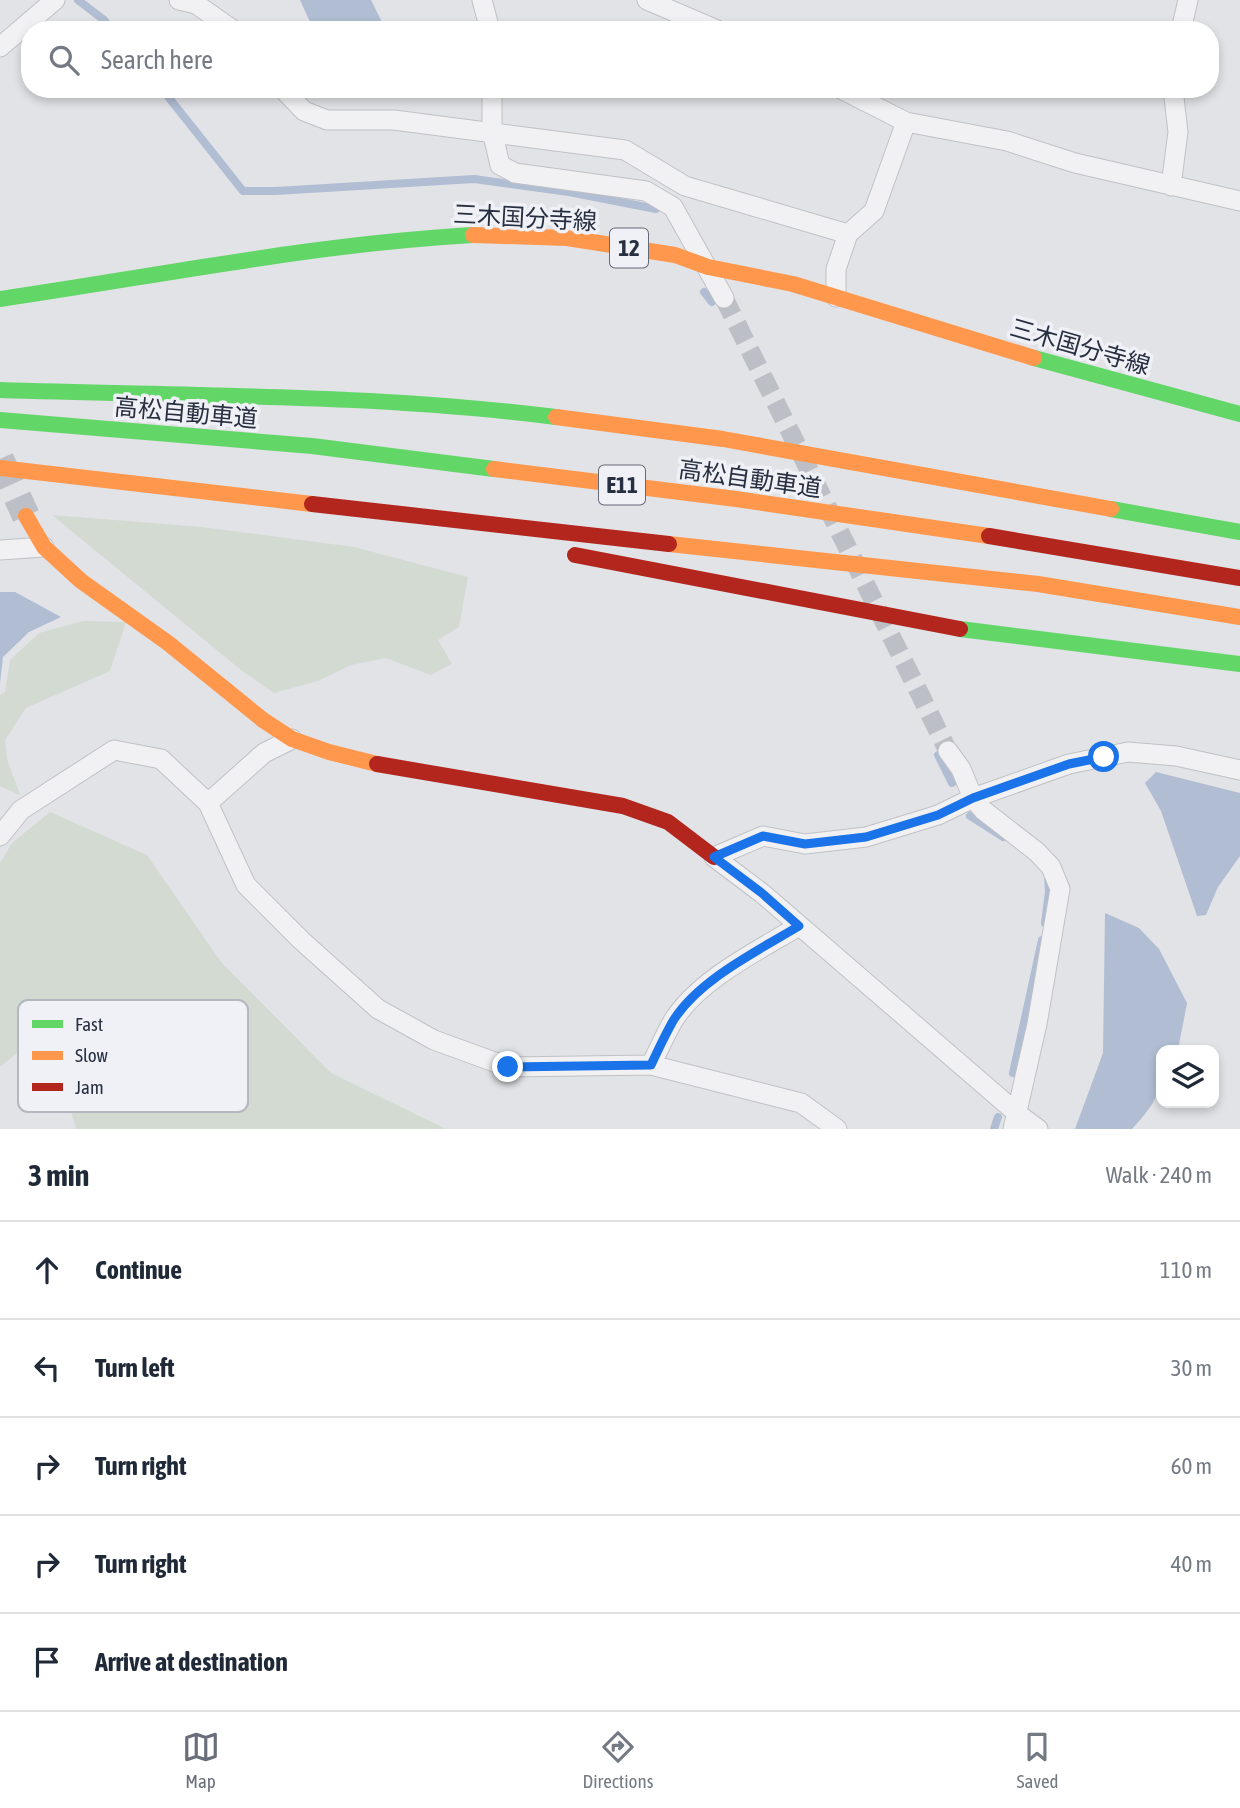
<!DOCTYPE html>
<html lang="en">
<head>
<meta charset="utf-8">
<style>
  :root { --surface:#fff; --page:#f2f2f3; --text:#1f2937; --muted:#747a83; --line:#e0e1e3; --accent:#696e7a }
  body { margin:0; font-family:"Asap Condensed","Noto Sans JP",sans-serif; background:var(--page); color:var(--text) }
  .controls { position:absolute; right:21px; bottom:21px; display:grid; overflow:hidden; border-radius:14px; box-shadow:0 4px 10px #0003 }
  .controls button { width:63px; height:63px; display:grid; place-items:center; padding:0; border:0; border-bottom:2px solid var(--line); background:var(--surface); color:var(--text); font:35px sans-serif }
  .stop { position:absolute; width:21px; height:21px; margin:-16px; border:5px solid #1a73e8; border-radius:50%; background:#fff }
  .stop.end { background:#1a73e8; border-color:#fff; box-shadow:0 2px 7px #0008 }
  .list { margin:0; padding:0; list-style:none }
  h2 { display:flex; justify-content:space-between; align-items:center; height:91px; margin:0; padding:0 28px; font-size:30px }
  h2 small { font-size:23px; font-weight:400; color:var(--muted) }
  .list li { display:grid; grid-template-columns:46px 1fr auto; gap:21px; align-items:center; box-sizing:border-box; height:98px; padding:0 28px; border-top:2px solid var(--line) }
  .list b { display:block; font-size:26px; white-space:nowrap }
  .list em { font-size:23px; font-style:normal; color:var(--muted) }
  .icon { flex:none; width:38px; height:38px; fill:none; stroke:currentColor; stroke-width:2; stroke-linecap:round; stroke-linejoin:round }
  .map { position:relative; flex:none; width:1240px; height:1129px; overflow:hidden }
  .search { position:absolute; background:var(--surface); box-shadow:0 4px 10px #0003; left:21px; right:21px; top:21px; height:77px; display:flex; align-items:center; gap:18px; box-sizing:border-box; padding:0 24px; border-radius:28px; color:var(--muted); font-size:26px }
  .sheet { height:581px; background:var(--surface) }
  nav { display:flex; justify-content:space-around; align-items:center; box-sizing:border-box; height:98px; border-top:2px solid var(--line); background:var(--surface); font-size:19px; color:var(--muted) }
  nav a { display:grid; justify-items:center; gap:4px }
  nav .on { color:var(--accent) }
  .map>svg:first-child { display:block }
  .green { fill:#d2dad2 }
  .water { fill:#b0bdd2 }
  .lines { fill:none; stroke-linecap:round; stroke-linejoin:round }
  .stream { stroke:#b0bdd2; stroke-width:8 }
  .street-tunnel { stroke:#bdbfc6; stroke-width:19; stroke-dasharray:19 10; stroke-linecap:butt }
  .secondary-tunnel { stroke:#bdbfc6; stroke-width:28; stroke-dasharray:28 14; stroke-linecap:butt }
  .street-casing { stroke:#c0c1c5; stroke-width:21 }
  .street { stroke:#f1f1f3; stroke-width:19 }
  .fast { stroke:#63d668; stroke-width:16 }
  .slow { stroke:#ff974d; stroke-width:16 }
  .jam { stroke:#b3261e; stroke-width:16 }
  .route { stroke:#1a73e8; stroke-width:9 }
  .labels { text-anchor:middle; stroke-width:7; stroke-linejoin:round; paint-order:stroke }
  .shield { fill:#eff1f6; stroke:#646977; stroke-width:2 }
  .shield-label { font-size:23px; font-weight:bold; fill:#282f40 }
  .street-label { font-size:24px; fill:#282f40; stroke:#eff1f6 }
  .key { fill:#eff1f6; stroke:#b3b7bf; stroke-width:2 }
  .key-label { font-size:19px; fill:#282f40 }
</style>
</head>
<body>
<div class="map">
<svg width="1240" height="1129" viewBox="0 0 1240 1129">
  <rect width="100%" height="100%" fill="#e2e3e7"/>
  <path class="green" d="M52,515L202,527L354,547L468,577L459,627L438,640L452,664L431,675L386,658L351,665L318,681L274,693L241,670Z
    M83,621L126,622L110,671L26,708L5,740L7,759L20,795L0,786V695L5,692L10,660L39,633Z
    M50,812L147,855L221,962L331,1073L446,1129H76L47,1028L0,1067V863L12,843Z"/>
  <path class="water" d="M300,0H371L386,30H317L310,22Z
    M0,592H15L61,617L29,632L3,657L0,683Z
    M1156,772L1240,793V856L1218,887L1206,915L1197,916L1161,811L1145,783Z
    M1105,913L1139,928L1159,949L1187,1003L1178,1050H1161C1161,1092 1161,1097 1132,1129H1075L1103,1053Z"/>
  <g class="lines">
    <path class="stream" d="M78,0L104,20L112,30
      M162,89L243,191H276L474,179L569,192L656,209
      M704,292L712,302
      M938,755L952,783
      M970,816L1003,837
      M1045,923L1049,892L1048,877
      M1013,1073L1042,940
      M994,1129L998,1117"/>
    <path class="street-tunnel" d="M724,298L948,751"/>
    <path class="secondary-tunnel" d="M0,459L26,516"/>
    <g class="street-casing">
      <path id="street" d="M179,0L196,4L233,30
        M482,0L490,30
        M647,0L717,30
        M1181,30L1188,0
        M0,47L55,0
        M283,89L304,111L327,120H394L625,150L685,186L848,234L874,211L906,122
        M492,89V131L500,165L515,173L646,191L673,207L724,298
        M841,89L906,122L1007,141L1075,163L1240,201
        M1171,186L1178,132L1173,89
        M836,297V269L848,234
        M0,550L44,547
        M948,751L961,769L973,798L983,810L1037,852L1051,867L1060,889L1037,1024L1013,1129
        M208,803L264,753L292,739
        M0,836L21,810L114,750L161,759L208,803L246,885L302,941L378,1009L434,1040L508,1067L651,1065L801,1103L837,1129
        M714,857L763,836L805,844L866,837L938,815L973,798L1069,764L1128,752L1176,756L1240,770
        M714,857L763,894L1018,1114L1038,1129
        M651,1065C658,1051 665,1035 673,1021C698,980 759,950 799,926"/>
    </g>
    <use href="#street" class="street"/>
    <path class="fast" d="M0,299C158,276 314,244 473,235
      M1034,358L1240,414
      M0,390C183,396 375,394 556,417
      M0,420L312,446L494,469
      M1111,509L1240,532
      M960,629L1240,664"/>
    <path class="slow" d="M473,235L567,238L675,255L708,267L793,284L1034,358
      M556,417L723,439L1111,509
      M0,468L312,504
      M494,469L736,499L989,536
      M26,516L44,547L81,581L168,643L263,720L292,739L329,752L377,764
      M669,544L1038,584L1240,617"/>
    <path class="jam" d="M312,504L669,544
      M989,536L1240,578
      M575,555L960,629
      M377,764L623,806L668,822L714,857"/>
  </g>
  <g class="lines">
    <path class="route" d="M508,1067L651,1065C658,1050 665,1035 673,1021C698,980 759,950 799,926L763,894L714,857L763,836L805,844L866,837L938,815L973,798L1069,764L1104,757"/>
  </g>
  <g class="labels">
    <g class="shield">
      <rect x="610" y="228.5" width="38" height="39" rx="5"/>
      <rect x="599" y="465.5" width="46" height="39" rx="5"/>
    </g>
    <g class="shield-label">
      <text x="629" y="256">12</text>
      <text x="622" y="493">E11</text>
    </g>
    <g class="street-label">
      <text transform="translate(525 218) rotate(3)" y="8">三木国分寺線</text>
      <text transform="translate(1080 347) rotate(16)" y="8">三木国分寺線</text>
      <text transform="translate(186 413) rotate(5)" y="8">高松自動車道</text>
      <text transform="translate(750 479) rotate(8)" y="8">高松自動車道</text>
    </g>
  </g>
  <rect x="18" y="1000" width="230" height="112" rx="10" class="key"/>
  <rect x="32" y="1020" width="31" height="8" fill="#63d668"/>
  <rect x="32" y="1051" width="31" height="9" fill="#ff974d"/>
  <rect x="32" y="1083" width="31" height="8" fill="#b3261e"/>
  <g class="key-label">
    <text x="75" y="1031">Fast</text>
    <text x="75" y="1062">Slow</text>
    <text x="75" y="1094">Jam</text>
  </g>
</svg>
<div class="controls">
<button><svg class="icon" aria-label="layers" viewBox="0 0 24 24"><path d="M12 4l9 5-9 5-9-5zM3 14l9 5 9-5"/></svg></button>
</div>
<div class="stop" style="left:1104px;top:757px"></div>
<div class="stop end" style="left:508px;top:1067px"></div>
<div class="search"><svg class="icon" aria-label="search" viewBox="0 0 24 24"><circle cx="10" cy="10" r="6"/><path d="M15 15l6 6"/></svg>Search here</div>
</div>
<section class="sheet">
<h2>3 min<small>Walk · 240 m</small></h2>
<ul class="list">
<li><svg class="icon" aria-label="ahead" viewBox="0 0 24 24"><path d="M12 20V5M6 11l6-6 6 6"/></svg><div><b>Continue</b></div><em>110 m</em></li>
<li><svg class="icon" aria-label="left" viewBox="0 0 24 24"><path d="M17 20v-9H6M10 6l-5 5 5 5"/></svg><div><b>Turn left</b></div><em>30 m</em></li>
<li><svg class="icon" aria-label="right" viewBox="0 0 24 24"><path d="M7 20v-9h11M14 6l5 5-5 5"/></svg><div><b>Turn right</b></div><em>60 m</em></li>
<li><svg class="icon" aria-label="right" viewBox="0 0 24 24"><path d="M7 20v-9h11M14 6l5 5-5 5"/></svg><div><b>Turn right</b></div><em>40 m</em></li>
<li><svg class="icon" aria-label="arrive" viewBox="0 0 24 24"><path d="M6 21V4h12l-3 4 3 4H6"/></svg><div><b>Arrive at destination</b></div></li>
</ul>
</section>
<nav>
<a class="on"><svg class="icon" aria-label="map" viewBox="0 0 24 24"><path d="M3 6l6-2 6 2 6-2v14l-6 2-6-2-6 2zM9 4v14M15 6v14"/></svg>Map</a>
<a><svg class="icon" aria-label="directions" viewBox="0 0 24 24"><path d="M12 3l9 9-9 9-9-9zM9 14v-3h6M13 9l2 2-2 2"/></svg>Directions</a>
<a><svg class="icon" aria-label="saved" viewBox="0 0 24 24"><path d="M7 4h10v16l-5-4-5 4z"/></svg>Saved</a>
</nav>
</body>
</html>
